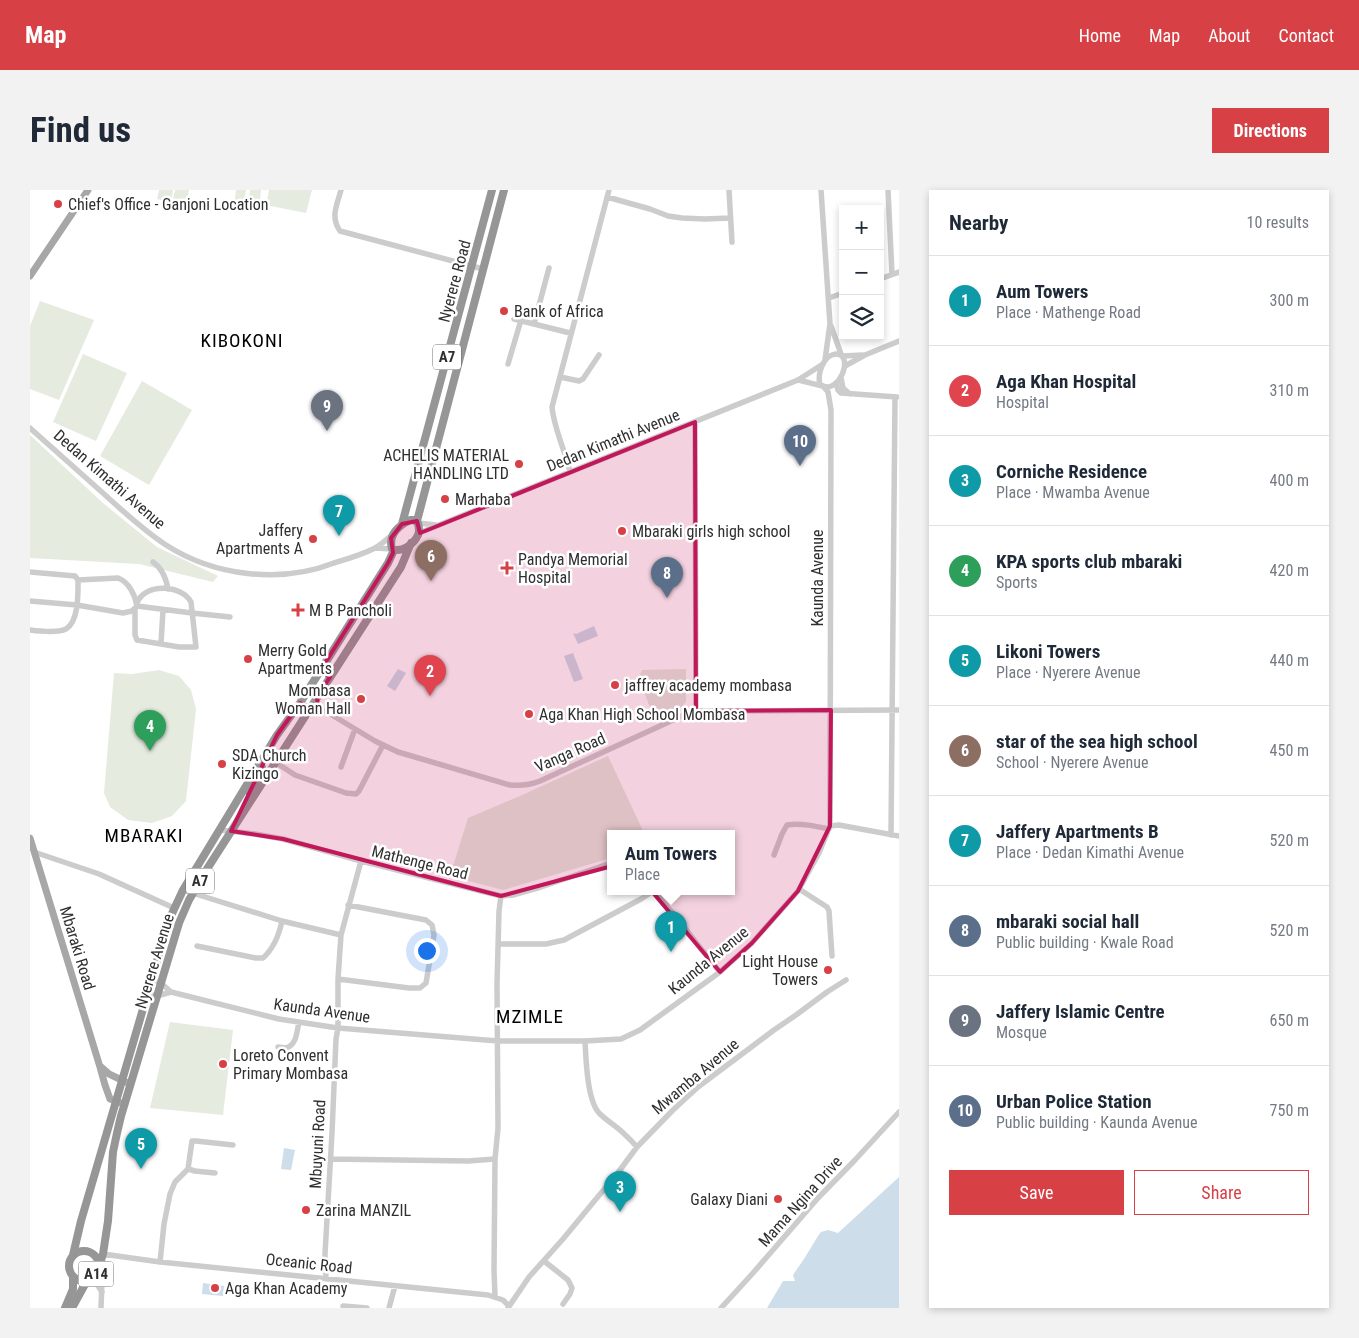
<!DOCTYPE html>
<html lang="en">
<head>
<meta charset="utf-8">
<style>
  :root { --surface:#fff; --page:#f2f2f3; --text:#1f2937; --muted:#747a83; --line:#e0e1e3; --accent:#d74146 }
  body { margin:0; font-family:"Roboto Condensed",sans-serif; background:var(--page); color:var(--text) }
  .controls { position:absolute; right:15px; top:15px; display:grid; overflow:hidden; border-radius:0px; box-shadow:0 2px 8px #0003 }
  .controls button { width:45px; height:45px; display:grid; place-items:center; padding:0; border:0; border-bottom:1px solid var(--line); background:var(--surface); color:var(--text); font:25px sans-serif }
  .you { position:absolute; left:396px; top:760px; width:18px; height:18px; margin:-12px; border:4px solid #fff; border-radius:50%; background:#1a73e8; box-shadow:0 0 0 8px #1a73e833 }
  .badge { display:grid; place-items:center; width:32px; height:32px; border-radius:50%; background:var(--accent); color:#fff; font-size:16px; font-weight:700 }
  .pin { position:absolute; translate:-50% -41px; filter:drop-shadow(0 1px 2px #0008) }
  .pin::after { content:''; position:absolute; top:26px; width:18px; height:15px; background:inherit; clip-path:polygon(0 0,100% 0,50% 100%) }
  .popup { position:absolute; left:577px; top:640px; width:128px; height:65px; box-sizing:border-box; display:grid; place-content:center; border-radius:0px; background:var(--surface); filter:drop-shadow(0 1px 4px #0005); font-size:16px; white-space:nowrap; color:var(--muted) }
  .popup b { font-size:19px; color:var(--text) }
  .popup::after { content:''; position:absolute; left:50%; top:100%; margin-left:-10px; border:10px solid transparent; border-top-color:var(--surface) }
  .list { margin:0; padding:0; list-style:none }
  h2 { display:flex; justify-content:space-between; align-items:center; height:65px; margin:0; padding:0 20px; font-size:21px }
  h2 small { font-size:16px; font-weight:400; color:var(--muted) }
  .list li { display:grid; grid-template-columns:32px 1fr auto; gap:15px; align-items:center; box-sizing:border-box; height:90px; padding:0 20px; border-top:1px solid var(--line) }
  .list b { display:block; font-size:19px; white-space:nowrap }
  .list p { margin:0; font-size:16px; white-space:nowrap; color:var(--muted) }
  .list em { font-size:16px; font-style:normal; color:var(--muted) }
  .actions { display:flex; gap:10px; padding:15px 20px }
  .actions a { flex:1; padding:11px 0; border:1px solid var(--accent); border-radius:0px; text-align:center; font-size:18px; color:var(--accent) }
  .actions .main { background:var(--accent); color:#fff }
  .icon { flex:none; width:28px; height:28px; fill:none; stroke:currentColor; stroke-width:2; stroke-linecap:round; stroke-linejoin:round }
  .map { position:relative; flex:none; width:869px; height:1118px; overflow:hidden; border-radius:0px }
  header { display:flex; align-items:center; gap:30px; box-sizing:border-box; height:70px; padding:0 25px; background:var(--accent); color:#fff }
  header strong { font-size:24px }
  nav { display:flex; gap:28px; margin-inline-start:auto; font-size:18px }
  .intro { display:flex; align-items:center; justify-content:space-between; box-sizing:border-box; height:120px; padding:0 30px }
  h1 { margin:0; font-size:35px }
  .button { padding:12px 22px; border-radius:0px; background:var(--accent); color:#fff; font-size:18px; font-weight:700 }
  main { display:flex; gap:30px; padding:0 30px }
  aside { flex:1; background:var(--surface); border-radius:0px; box-shadow:0 2px 8px #0003 }
  .map>svg:first-child { display:block }
  .green { fill:#e5ebdf }
  .water { fill:#cddde9 }
  .lines { fill:none; stroke-linecap:round; stroke-linejoin:round }
  .minor { stroke:#ccc; stroke-width:5.5 }
  .major { stroke:#a7a7a7; stroke-width:7 }
  .highway { stroke:#969696; stroke-width:8 }
  .marked { fill:#c2185b; fill-opacity:0.2; stroke:#c2185b; stroke-width:4; stroke-linejoin:round }
  .poi-dot { fill:#d74146; stroke:#fff; stroke-width:2 }
  .labels { text-anchor:middle; stroke-width:5; stroke-linejoin:round; paint-order:stroke }
  .shield { fill:#fff; stroke:#6d6d6d; stroke-width:1 }
  .shield-label { font-size:15px; font-weight:bold; fill:#2f2f2f }
  .poi-label { font-size:16px; fill:#2f2f2f; stroke:#fff; text-anchor:start }
  .street-label { font-size:16px; fill:#2f2f2f; stroke:#fff }
  .quarter-label { font-size:19px; letter-spacing:1px; fill:#000; stroke:#fff }
</style>
</head>
<body>
<header>
<strong>Map</strong>
<nav><a>Home</a><a>Map</a><a>About</a><a>Contact</a></nav>
</header>
<div class="intro"><h1>Find us</h1><a class="button">Directions</a></div>
<main>
<div class="map">
<svg width="869" height="1118" viewBox="0 0 869 1118">
  <rect width="100%" height="100%" fill="#fff"/>
  <path class="green" d="M129,0H143L141,12L127,9Z
    M145,0H159L156,16L142,13Z
    M206,0H216L213,19L204,17Z
    M220,0H231L229,19L218,18Z
    M239,0H282L276,23L236,15Z
    M10,111L64,130L29,210L0,199V136Z
    M53,164L97,183L66,251L23,232Z
    M112,191L162,220L119,295L70,266Z
    M0,245L73,313L127,357L188,386L183,392L109,374L0,368Z
    M656,479V511L653,516L624,529L609,487L612,480Z
    M129,480L149,486L161,500L166,519L156,611L142,626L122,633L98,630L80,617L74,603L84,483L102,484Z
    M578,566L614,643H581V668L473,700L420,686L438,628L490,606Z
    M140,832L203,840L193,925L120,918Z"/>
  <path class="water" d="M564,436L568,446L548,454L543,443L546,444Z
    M543,463L553,489L544,492L534,466Z
    M368,479L376,483L365,501L357,496Z
    M254,958L265,960L261,980L251,979Z
    M869,987V1118H737L753,1091H765L763,1085L765,1082L774,1069L788,1046L791,1042L798,1040L808,1043Z
    M173,1093L194,1096L193,1106L172,1104Z"/>
  <g class="lines">
    <path class="minor" d="M311,0C307,15 300,27 310,41L453,79
      M699,0L702,52
      M791,0L800,134L795,170
      M858,0L862,84
      M577,7L620,19L638,26L652,28L675,29L700,28
      M850,89L869,82
      M799,108L813,103
      M484,129L540,143
      M504,134L519,78
      M801,136L811,164
      M813,166L833,165
      M478,174L491,130
      M815,176L835,165L869,151
      M530,187L549,191L553,189L569,165
      M811,188L813,198L820,204
      M768,190C774,191 793,197 798,197C815,195 823,158 802,165C799,166 796,169 794,172C790,179 788,187 790,195
      M806,193L808,200L811,203L867,207
      M665,232L666,521
      M0,238C25,260 49,282 74,304C94,322 113,340 136,355C184,386 250,394 304,373C317,369 331,365 343,359C350,356 356,350 362,345
      M540,282C535,260 524,239 522,217L579,0
      M388,333L406,335
      M389,343L768,190L793,174
      M345,358L362,359
      M123,372C132,378 136,388 138,399
      M0,382L45,386L48,390L88,388C99,392 105,405 107,416L102,421L93,423L47,415L0,411
      M107,416L162,423L200,427
      M105,419V445L107,450L149,457H166L161,412C152,395 115,392 107,413
      M0,440C8,441 28,443 36,439C49,431 48,403 48,390
      M131,454L133,420
      M270,513L280,517L292,519L345,551L368,562L480,595C491,596 500,595 510,591L654,525L666,521L869,520
      M245,572L265,585L316,603L326,604L329,601L353,555
      M311,577L325,539
      M800,636L809,635L869,646
      M190,640L225,644L253,649L331,671L471,706L483,705L511,697L581,673
      M861,645L865,207
      M4,662L69,684L144,718
      M744,665L752,644L757,635C771,633 785,636 799,639
      M769,699L797,717L799,721L802,766
      M153,700L252,731L311,745L308,789V838L306,849L302,943L295,1064L296,1089
      M623,701C647,726 667,755 690,782
      M311,745L331,671
      M468,754H516L534,750L611,709L623,701
      M167,756L226,768H233C243,759 249,745 252,731
      M308,789L379,798H390L396,793L404,745L402,735L396,730L318,715
      M122,790L131,793L141,802L249,829L308,838L468,851H555L591,849L610,840L690,782L722,753L768,701L789,663L800,636L801,220L798,202L793,196
      M118,803L127,806L141,802
      M555,851C556,869 557,910 569,923C573,927 577,930 581,933C591,940 599,948 607,957
      M248,857C248,857 256,858 256,858C267,855 267,840 269,832
      M300,969L438,971L465,969
      M158,979L165,981L185,983
      M514,1071L538,1090L542,1098L540,1104L533,1114
      M130,1072L134,1034L140,1004L145,992L158,979L162,951H166L203,955
      M63,1088L72,1102
      M465,1106L464,1081L465,969L468,938L467,794L469,721L471,706
      M313,1116L337,1118
      M71,1118L73,1064L130,1072L458,1105L473,1110L479,1116
      M359,1118L365,1096
      M478,1118L499,1087L533,1049L571,1003L584,988L607,957L643,920L668,897L744,840L766,825L797,802L816,790
      M691,1118L723,1083L788,1008L825,970L869,922"/>
    <path class="major" d="M0,86L58,0
      M0,648L70,877L75,895L80,909L91,913
      M71,877L79,884L100,894"/>
    <path class="highway" d="M380,330H384L388,333C389,337 390,341 388,345C384,354 372,363 362,359C358,345 368,336 380,330Z
      M387,331L474,0
      M372,334L462,0
      M220,604L232,578
      M39 1076a15 15 0 1 1 30 0a15 15 0 1 1-30 0Z
      M43,1065L51,1031L139,730L153,700L247,545L270,513L358,373L364,360
      M69,1075L73,1064L78,1031L83,962L87,943L91,926L149,733L159,710L177,679L371,377L381,353
      M35,1118L43,1099V1087
      M42,1118L54,1096L59,1090"/>
  </g>
  <path class="marked" d="M665,232L666,521L801,520L800,636L768,701L722,753L690,782L597,672L471,706L253,649L201,641L247,545L270,513L288,521L287,507L300,487L290,481L358,373L363,363L361,348L372,334L387,331L390,343Z"/>
  <g class="poi-dot">
    <circle cx="28" cy="14" r="5"/>
    <circle cx="474" cy="121" r="5"/>
    <circle cx="489" cy="274" r="5"/>
    <circle cx="415" cy="309" r="5"/>
    <circle cx="592" cy="341" r="5"/>
    <circle cx="283" cy="349" r="5"/>
    <path d="M474.5 370.5h5v5h5v5h-5v5h-5v-5h-5v-5h5z"/>
    <path d="M265.5 412.5h5v5h5v5h-5v5h-5v-5h-5v-5h5z"/>
    <circle cx="218" cy="469" r="5"/>
    <circle cx="585" cy="495" r="5"/>
    <circle cx="331" cy="509" r="5"/>
    <circle cx="499" cy="524" r="5"/>
    <circle cx="192" cy="574" r="5"/>
    <circle cx="798" cy="780" r="5"/>
    <circle cx="193" cy="874" r="5"/>
    <circle cx="748" cy="1009" r="5"/>
    <circle cx="276" cy="1020" r="5"/>
    <circle cx="185" cy="1098" r="5"/>
  </g>
  <g class="labels">
    <g class="shield">
      <rect x="403" y="154.5" width="28" height="25" rx="4"/>
      <rect x="156" y="678.5" width="28" height="25" rx="4"/>
      <rect x="48.5" y="1071.5" width="35" height="25" rx="4"/>
    </g>
    <g class="shield-label">
      <text x="417" y="172">A7</text>
      <text x="170" y="696">A7</text>
      <text x="66" y="1089">A14</text>
    </g>
    <g class="poi-label">
      <text x="38" y="20">Chief's Office - Ganjoni Location</text>
      <text x="484" y="127">Bank of Africa</text>
      <text x="479" y="271" text-anchor="end">ACHELIS MATERIAL<tspan x="479" dy="18">HANDLING LTD</tspan></text>
      <text x="425" y="315">Marhaba</text>
      <text x="273" y="346" text-anchor="end">Jaffery<tspan x="273" dy="18">Apartments A</tspan></text>
      <text x="602" y="347">Mbaraki girls high school</text>
      <text x="488" y="375">Pandya Memorial<tspan x="488" dy="18">Hospital</tspan></text>
      <text x="279" y="426">M B Pancholi</text>
      <text x="228" y="466">Merry Gold<tspan x="228" dy="18">Apartments</tspan></text>
      <text x="595" y="501">jaffrey academy mombasa</text>
      <text x="321" y="506" text-anchor="end">Mombasa<tspan x="321" dy="18">Woman Hall</tspan></text>
      <text x="509" y="530">Aga Khan High School Mombasa</text>
      <text x="202" y="571">SDA Church<tspan x="202" dy="18">Kizingo</tspan></text>
      <text x="788" y="777" text-anchor="end">Light House<tspan x="788" dy="18">Towers</tspan></text>
      <text x="203" y="871">Loreto Convent<tspan x="203" dy="18">Primary Mombasa</tspan></text>
      <text x="738" y="1015" text-anchor="end">Galaxy Diani</text>
      <text x="286" y="1026">Zarina MANZIL</text>
      <text x="195" y="1104">Aga Khan Academy</text>
    </g>
    <g class="street-label">
      <text transform="translate(424 91) rotate(-75)" y="6">Nyerere Road</text>
      <text transform="translate(583 250) rotate(-22)" y="6">Dedan Kimathi Avenue</text>
      <text transform="translate(80 289) rotate(41)" y="6">Dedan Kimathi Avenue</text>
      <text transform="translate(787 388) rotate(-90)" y="6">Kaunda Avenue</text>
      <text transform="translate(540 562) rotate(-24)" y="6">Vanga Road</text>
      <text transform="translate(390 672) rotate(14)" y="6">Mathenge Road</text>
      <text transform="translate(48 758) rotate(73)" y="6">Mbaraki Road</text>
      <text transform="translate(678 770) rotate(-39)" y="6">Kaunda Avenue</text>
      <text transform="translate(124 771) rotate(-73)" y="6">Nyerere Avenue</text>
      <text transform="translate(292 820) rotate(8)" y="6">Kaunda Avenue</text>
      <text transform="translate(665 886) rotate(-40)" y="6">Mwamba Avenue</text>
      <text transform="translate(287 954) rotate(-87)" y="6">Mbuyuni Road</text>
      <text transform="translate(770 1011) rotate(-48)" y="6">Mama Ngina Drive</text>
      <text transform="translate(279 1073) rotate(6)" y="6">Oceanic Road</text>
    </g>
    <g class="quarter-label">
      <text x="212" y="157">KIBOKONI</text>
      <text x="114" y="652">MBARAKI</text>
      <text x="500" y="833">MZIMLE</text>
    </g>
  </g>
</svg>
<div class="controls">
<button>+</button>
<button>−</button>
<button><svg class="icon" aria-label="layers" viewBox="0 0 24 24"><path d="M12 4l9 5-9 5-9-5zM3 14l9 5 9-5"/></svg></button>
</div>
<div class="you"></div>
<div class="pin badge" style="left:641px;top:762px;background:#0f9aa8">1</div>
<div class="popup"><b>Aum Towers</b>Place</div>
<div class="pin badge" style="left:400px;top:506px;background:#e0444e">2</div>
<div class="pin badge" style="left:590px;top:1022px;background:#0f9aa8">3</div>
<div class="pin badge" style="left:120px;top:561px;background:#2e9e5b">4</div>
<div class="pin badge" style="left:111px;top:979px;background:#0f9aa8">5</div>
<div class="pin badge" style="left:401px;top:391px;background:#8d6e63">6</div>
<div class="pin badge" style="left:309px;top:346px;background:#0f9aa8">7</div>
<div class="pin badge" style="left:637px;top:408px;background:#5c6f8a">8</div>
<div class="pin badge" style="left:297px;top:241px;background:#6b7280">9</div>
<div class="pin badge" style="left:770px;top:276px;background:#5c6f8a">10</div>
</div>
<aside>
<h2>Nearby<small>10 results</small></h2>
<ul class="list">
<li><span class="badge" style="background:#0f9aa8">1</span><div><b>Aum Towers</b><p>Place · Mathenge Road</p></div><em>300 m</em></li>
<li><span class="badge" style="background:#e0444e">2</span><div><b>Aga Khan Hospital</b><p>Hospital</p></div><em>310 m</em></li>
<li><span class="badge" style="background:#0f9aa8">3</span><div><b>Corniche Residence</b><p>Place · Mwamba Avenue</p></div><em>400 m</em></li>
<li><span class="badge" style="background:#2e9e5b">4</span><div><b>KPA sports club mbaraki</b><p>Sports</p></div><em>420 m</em></li>
<li><span class="badge" style="background:#0f9aa8">5</span><div><b>Likoni Towers</b><p>Place · Nyerere Avenue</p></div><em>440 m</em></li>
<li><span class="badge" style="background:#8d6e63">6</span><div><b>star of the sea high school</b><p>School · Nyerere Avenue</p></div><em>450 m</em></li>
<li><span class="badge" style="background:#0f9aa8">7</span><div><b>Jaffery Apartments B</b><p>Place · Dedan Kimathi Avenue</p></div><em>520 m</em></li>
<li><span class="badge" style="background:#5c6f8a">8</span><div><b>mbaraki social hall</b><p>Public building · Kwale Road</p></div><em>520 m</em></li>
<li><span class="badge" style="background:#6b7280">9</span><div><b>Jaffery Islamic Centre</b><p>Mosque</p></div><em>650 m</em></li>
<li><span class="badge" style="background:#5c6f8a">10</span><div><b>Urban Police Station</b><p>Public building · Kaunda Avenue</p></div><em>750 m</em></li>
</ul>
<div class="actions"><a class="main">Save</a><a>Share</a></div>
</aside>
</main>
</body>
</html>
